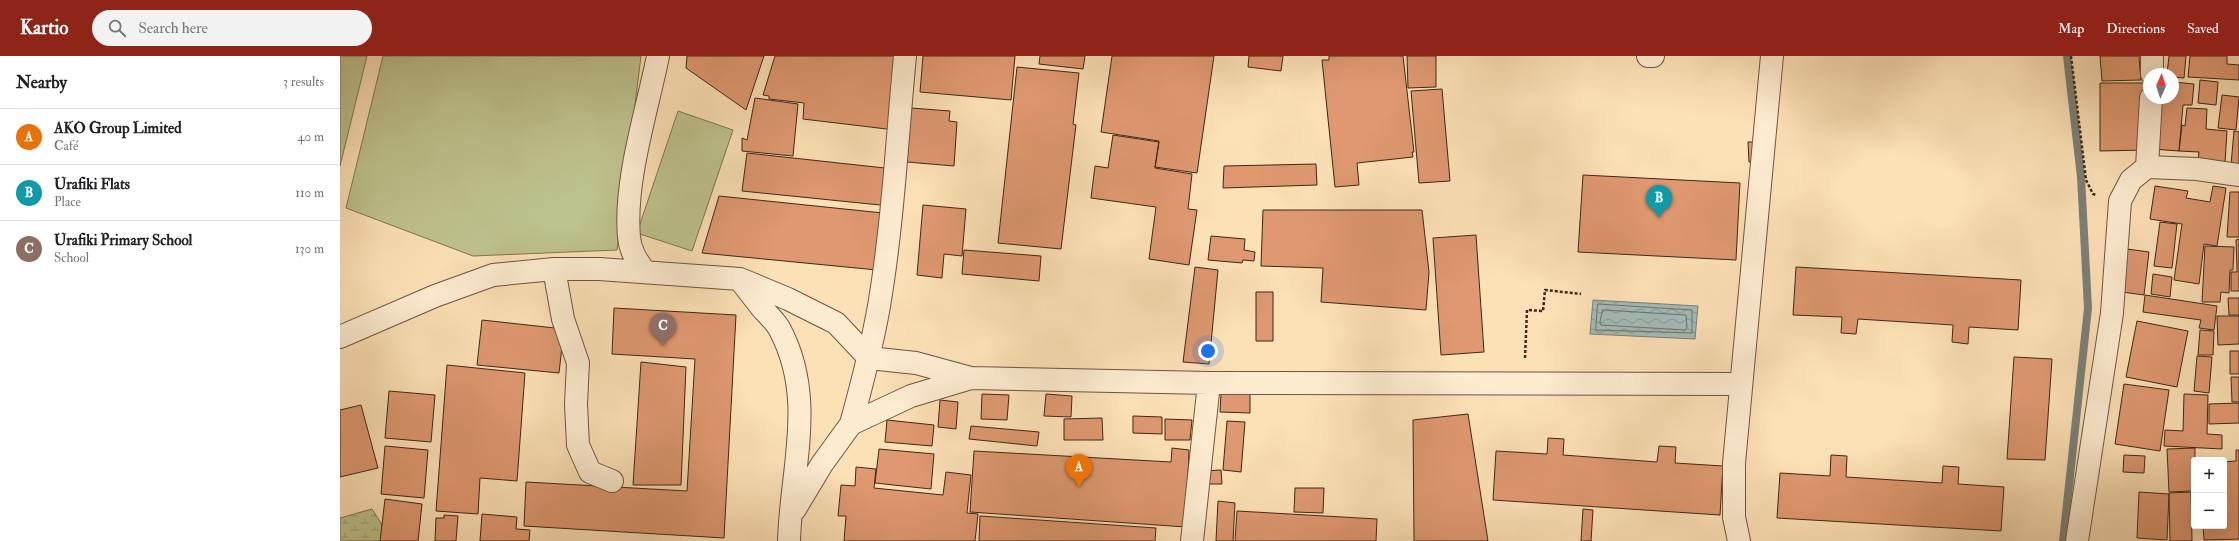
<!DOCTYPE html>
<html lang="en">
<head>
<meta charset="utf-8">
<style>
  :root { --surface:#fff; --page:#f2f2f2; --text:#202124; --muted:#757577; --line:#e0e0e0; --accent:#8f2418 }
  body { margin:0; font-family:"IM FELL Double Pica",serif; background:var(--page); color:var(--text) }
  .controls { position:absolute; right:12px; bottom:12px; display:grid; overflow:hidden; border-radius:4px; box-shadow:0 4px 16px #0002 }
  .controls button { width:36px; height:36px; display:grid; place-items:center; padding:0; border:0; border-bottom:1px solid var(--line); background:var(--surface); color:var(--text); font:20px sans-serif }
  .compass { position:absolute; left:1803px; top:12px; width:36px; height:36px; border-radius:50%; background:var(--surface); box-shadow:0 4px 16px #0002; rotate:3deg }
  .you { position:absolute; left:868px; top:295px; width:14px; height:14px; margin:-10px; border:3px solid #fff; border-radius:50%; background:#1a73e8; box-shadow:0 0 0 6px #1a73e833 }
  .badge { display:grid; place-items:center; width:26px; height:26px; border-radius:50%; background:var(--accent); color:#fff; font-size:13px; font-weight:700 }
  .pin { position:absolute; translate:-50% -33px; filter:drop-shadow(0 1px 2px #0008) }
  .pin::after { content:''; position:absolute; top:21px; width:14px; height:12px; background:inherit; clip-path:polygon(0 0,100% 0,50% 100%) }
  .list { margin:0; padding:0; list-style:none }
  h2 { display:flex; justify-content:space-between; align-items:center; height:52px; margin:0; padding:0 16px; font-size:17px }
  h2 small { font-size:13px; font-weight:400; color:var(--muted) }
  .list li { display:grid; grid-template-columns:26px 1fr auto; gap:12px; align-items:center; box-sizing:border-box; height:56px; padding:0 16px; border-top:1px solid var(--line) }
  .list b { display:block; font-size:15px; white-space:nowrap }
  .list p { margin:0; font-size:13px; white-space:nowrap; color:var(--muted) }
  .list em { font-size:13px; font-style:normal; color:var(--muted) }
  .icon { flex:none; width:22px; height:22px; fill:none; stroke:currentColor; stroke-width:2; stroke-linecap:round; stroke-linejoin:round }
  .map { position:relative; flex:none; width:1899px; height:485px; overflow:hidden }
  header { display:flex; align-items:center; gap:24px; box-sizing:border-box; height:56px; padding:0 20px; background:var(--accent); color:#fff }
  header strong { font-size:19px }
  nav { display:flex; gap:22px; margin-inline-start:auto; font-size:14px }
  .search { width:280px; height:36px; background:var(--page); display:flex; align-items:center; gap:10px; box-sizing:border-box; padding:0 14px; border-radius:22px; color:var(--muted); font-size:15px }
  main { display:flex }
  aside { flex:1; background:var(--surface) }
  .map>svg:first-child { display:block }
  .wetland { fill:url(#wetland-marsh); stroke:#7e7453 }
  .pitch { fill:#bec28e; stroke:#7e7453 }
  .water { fill:url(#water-waves); stroke:#7b8078 }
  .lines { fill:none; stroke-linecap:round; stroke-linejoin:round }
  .shore { stroke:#707168; stroke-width:1 }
  .stream { stroke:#7b8078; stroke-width:8 }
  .building { fill:#df9870; stroke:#3e2718 }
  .minor-casing { stroke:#6e5540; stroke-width:24 }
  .path { stroke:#3e2718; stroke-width:2.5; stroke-dasharray:3 2; stroke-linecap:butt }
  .minor { stroke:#fdebd0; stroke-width:22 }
</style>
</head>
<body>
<header>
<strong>Kartio</strong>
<div class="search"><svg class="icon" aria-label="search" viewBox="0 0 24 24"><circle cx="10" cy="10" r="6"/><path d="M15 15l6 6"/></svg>Search here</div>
<nav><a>Map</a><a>Directions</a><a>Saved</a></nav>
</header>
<main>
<aside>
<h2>Nearby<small>3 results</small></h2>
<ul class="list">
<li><span class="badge" style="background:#e8710a">A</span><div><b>AKO Group Limited</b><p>Café</p></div><em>40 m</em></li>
<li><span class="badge" style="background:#0f9aa8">B</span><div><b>Urafiki Flats</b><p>Place</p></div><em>110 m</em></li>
<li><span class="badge" style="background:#8d6e63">C</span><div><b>Urafiki Primary School</b><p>School</p></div><em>130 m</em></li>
</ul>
</aside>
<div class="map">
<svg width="1899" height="485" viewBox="0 0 1899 485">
  <defs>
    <pattern id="wetland-marsh" width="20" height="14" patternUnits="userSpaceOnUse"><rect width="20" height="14" fill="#bec28e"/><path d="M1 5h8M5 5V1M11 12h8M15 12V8" fill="none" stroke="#9c9e73"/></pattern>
    <pattern id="water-waves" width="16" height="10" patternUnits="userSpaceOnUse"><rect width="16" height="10" fill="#a3bbb8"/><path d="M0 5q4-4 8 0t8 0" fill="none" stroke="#869895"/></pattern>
  </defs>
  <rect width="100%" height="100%" fill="#fce0b6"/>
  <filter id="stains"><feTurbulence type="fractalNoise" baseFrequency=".005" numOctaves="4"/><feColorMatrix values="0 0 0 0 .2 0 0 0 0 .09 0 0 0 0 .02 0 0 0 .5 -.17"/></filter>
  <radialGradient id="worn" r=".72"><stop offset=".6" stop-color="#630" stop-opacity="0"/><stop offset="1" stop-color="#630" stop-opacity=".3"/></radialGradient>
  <path class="wetland" d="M32,453L52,485H0V462Z"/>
  <path class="pitch" d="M0,0H27L0,110Z
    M43,0H301L277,194L133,200L6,152Z
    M338,55L393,74L352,195L297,177Z"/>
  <path class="water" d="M1253,244L1358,250L1355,283L1250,278Z"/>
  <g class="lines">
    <path class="shore" d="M1258,248L1352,254V277L1256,274Z
      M1263,254L1346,259L1347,272L1345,274L1261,269L1260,267Z"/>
    <path class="stream" d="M1723,485L1748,252L1741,121L1727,0"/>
  </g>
  <path class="building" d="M347,0H424L406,54L346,12Z
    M435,0H556L555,74L463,63L464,47L429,43V40L423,39Z
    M583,0H675L671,44L580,36Z
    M700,0H745L743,13L699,8Z
    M772,0H874L857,117L815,111L819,85L761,76Z
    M909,0H943L941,15L908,11Z
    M989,0H1063L1074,96H1072L1073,101L1017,107L1019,129L995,131L982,4H989Z
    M1067,0H1096V31L1068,32Z
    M1760,0H1804L1799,2L1801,24L1762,25Z
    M1829,0H1846L1844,22L1833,21V18H1827Z
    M1850,0H1887V8L1899,9V24L1848,21Z
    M677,11L739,17L733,68L736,69L721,193L658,187Z
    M1860,24L1878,26L1876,49L1858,47Z
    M1833,26L1854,28L1852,49H1843L1839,95L1812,93L1817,42H1833Z
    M1760,27H1805V94L1760,95Z
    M1102,33L1110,125L1079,127L1071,35Z
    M1882,39L1899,41L1896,74L1878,72Z
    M415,42L458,48L453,100L402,95V82L407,84Z
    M571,52L610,55L609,65L617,66L614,110L567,106Z
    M1847,52L1867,53L1866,73L1887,75L1885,107L1858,105L1859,96L1839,95L1842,69L1845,70Z
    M1894,75L1899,76V110L1891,109Z
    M773,79L819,86L815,112L852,118L848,153L857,154L849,209L809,203L816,151L751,142L755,110L768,112Z
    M1408,86H1419L1420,105L1409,106Z
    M407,97L554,113L550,150L402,135Z
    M976,108L977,129L883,132L884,110Z
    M1243,119L1400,127L1396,204L1238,196Z
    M1815,130L1848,135L1846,142L1870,146L1873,130L1886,132L1877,190L1864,188L1859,228L1834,224L1842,168L1810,163Z
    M1890,136H1899V181H1887Z
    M379,140L543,157L537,214L362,197Z
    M583,149L626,153L622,200L604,198L602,222L577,219Z
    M923,154H1082L1089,216L1086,254L981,246L983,212L921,210Z
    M1820,166L1837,168L1832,212L1814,210Z
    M1136,179L1144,296L1101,299L1093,182Z
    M871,180L905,183L904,194L915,196L914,205L903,204L902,207L868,204Z
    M1899,183V235H1891V216H1897L1896,184Z
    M1865,190L1894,191L1893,214H1890L1889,237L1881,236L1880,246H1862Z
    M1787,193L1809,196L1804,239L1782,236Z
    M624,194L701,200L699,225L622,218Z
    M855,211L878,214L869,308L843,306Z
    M1456,211L1681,224L1678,274L1629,271L1628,288L1612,286L1613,269L1518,263L1516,278L1501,277L1502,261L1453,259Z
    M1813,218L1832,221L1830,241L1811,238Z
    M916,236H933V285H916Z
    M1805,239L1877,250L1874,274L1859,272L1861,264L1803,256Z
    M1888,242H1899V259H1889Z
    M274,252L396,259L384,482L184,470L186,426L347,435L355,303L272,298Z
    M1877,260H1899V288L1878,289Z
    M142,264L224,273L219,317L137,309Z
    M1797,265L1848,275L1837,331L1786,321Z
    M1860,274L1874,275L1873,299H1858Z
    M1890,295H1899V318H1890Z
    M1857,300L1872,301L1869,337L1854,335Z
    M1674,301L1712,303L1705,404L1667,403Z
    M301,306L346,311L341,429H293Z
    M107,309L185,317L177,425L140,422L138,458L96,455Z
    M1891,321H1899V346H1892Z
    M1784,328L1829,334L1820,395L1775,388Z
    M49,335L95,339L91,386L45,382Z
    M642,338L669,339L667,364L641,363Z
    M706,338L732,340L731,361L704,360Z
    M881,338H910V357L880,356Z
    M1844,338L1868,339L1867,378L1882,379V393L1824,390L1825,374L1843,375Z
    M600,344L618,346L616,373L598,371Z
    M1899,347V367L1869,368V348Z
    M21,349L38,412L0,421V354Z
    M1128,358L1148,485H1074L1073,364Z
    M793,360L822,361V378L793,377Z
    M762,362L763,384H724V363Z
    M825,363L852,364L850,384H825Z
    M547,364L594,369L592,390L545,386Z
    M887,365L905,366L901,416L883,414Z
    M631,370L699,376L697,390L629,383Z
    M1208,382L1224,383L1223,399L1317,406L1319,390L1336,391L1335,407L1383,410L1380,459L1153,444L1156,395L1207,398Z
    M45,390L88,394L84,442L41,438Z
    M832,392L849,394L846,471L630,456L634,395L831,406Z
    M1855,392L1854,444H1852V435L1829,436L1827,393Z
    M539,393L594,398L591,433L535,427Z
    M1896,394H1899V483L1864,484L1863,470H1884V406L1896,405Z
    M1491,399L1507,400L1506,421L1602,427L1603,410L1619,411L1618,428L1664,431L1661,475L1437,462L1440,417L1490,420Z
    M1784,399L1805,400L1804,417L1783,416Z
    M516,411L536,413L534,432L603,439L606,416L631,419L627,457L638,458L635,485H504L506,460H498L501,429L515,430Z
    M881,414L882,428H864V415Z
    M955,432H984L983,457L954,456Z
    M1799,436L1829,438L1827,484L1797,482Z
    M1851,436L1852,485H1830L1829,437Z
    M45,443L82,448L78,485H40Z
    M878,445L895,447L893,485H876Z
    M1243,453L1253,454L1251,485H1241Z
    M897,455L1037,463L1036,485H895Z
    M142,458L177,461L176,473L190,474L189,485H140Z
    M104,459L118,460L116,485H95L96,462H104Z
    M640,460L816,472L815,485H639Z"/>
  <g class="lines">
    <g class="minor-casing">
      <path id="minor" d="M1308,0H1313
        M1812,0V18
        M1807,111L1811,42
        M214,213L223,263L238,307L236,348L238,389L250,416L272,425
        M305,216C297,205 290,195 289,181C284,125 307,55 318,0
        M400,224C407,233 414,242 421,251C427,258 434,264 439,272C477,342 451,411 449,485
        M0,281L95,240L153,219L214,213H259L400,223L448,243L496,267L529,302L576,307L631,322L869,327L1401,328
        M511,368C522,328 532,290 539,250C553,167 557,83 565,0
        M455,453L482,408L511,368L571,340L631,322
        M852,485L869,327
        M1399,485L1394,461V407L1432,0
        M1737,485L1772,257L1780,145L1791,124L1807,111L1857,113L1899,119"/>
    </g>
    <path class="path" d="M1731,0L1746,124L1753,138L1756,139
      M1185,302L1187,254L1203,255L1205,234L1241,238"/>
    <use href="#minor" class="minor"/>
  </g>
  <rect width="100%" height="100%" filter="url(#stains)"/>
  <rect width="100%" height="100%" fill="url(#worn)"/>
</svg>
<div class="controls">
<button>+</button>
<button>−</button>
</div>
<svg class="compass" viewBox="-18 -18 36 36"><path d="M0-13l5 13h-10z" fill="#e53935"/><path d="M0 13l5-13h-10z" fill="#757577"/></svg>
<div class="you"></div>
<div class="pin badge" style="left:739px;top:431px;background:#e8710a">A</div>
<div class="pin badge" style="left:1319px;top:162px;background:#0f9aa8">B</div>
<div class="pin badge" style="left:323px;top:290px;background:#8d6e63">C</div>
</div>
</main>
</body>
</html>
